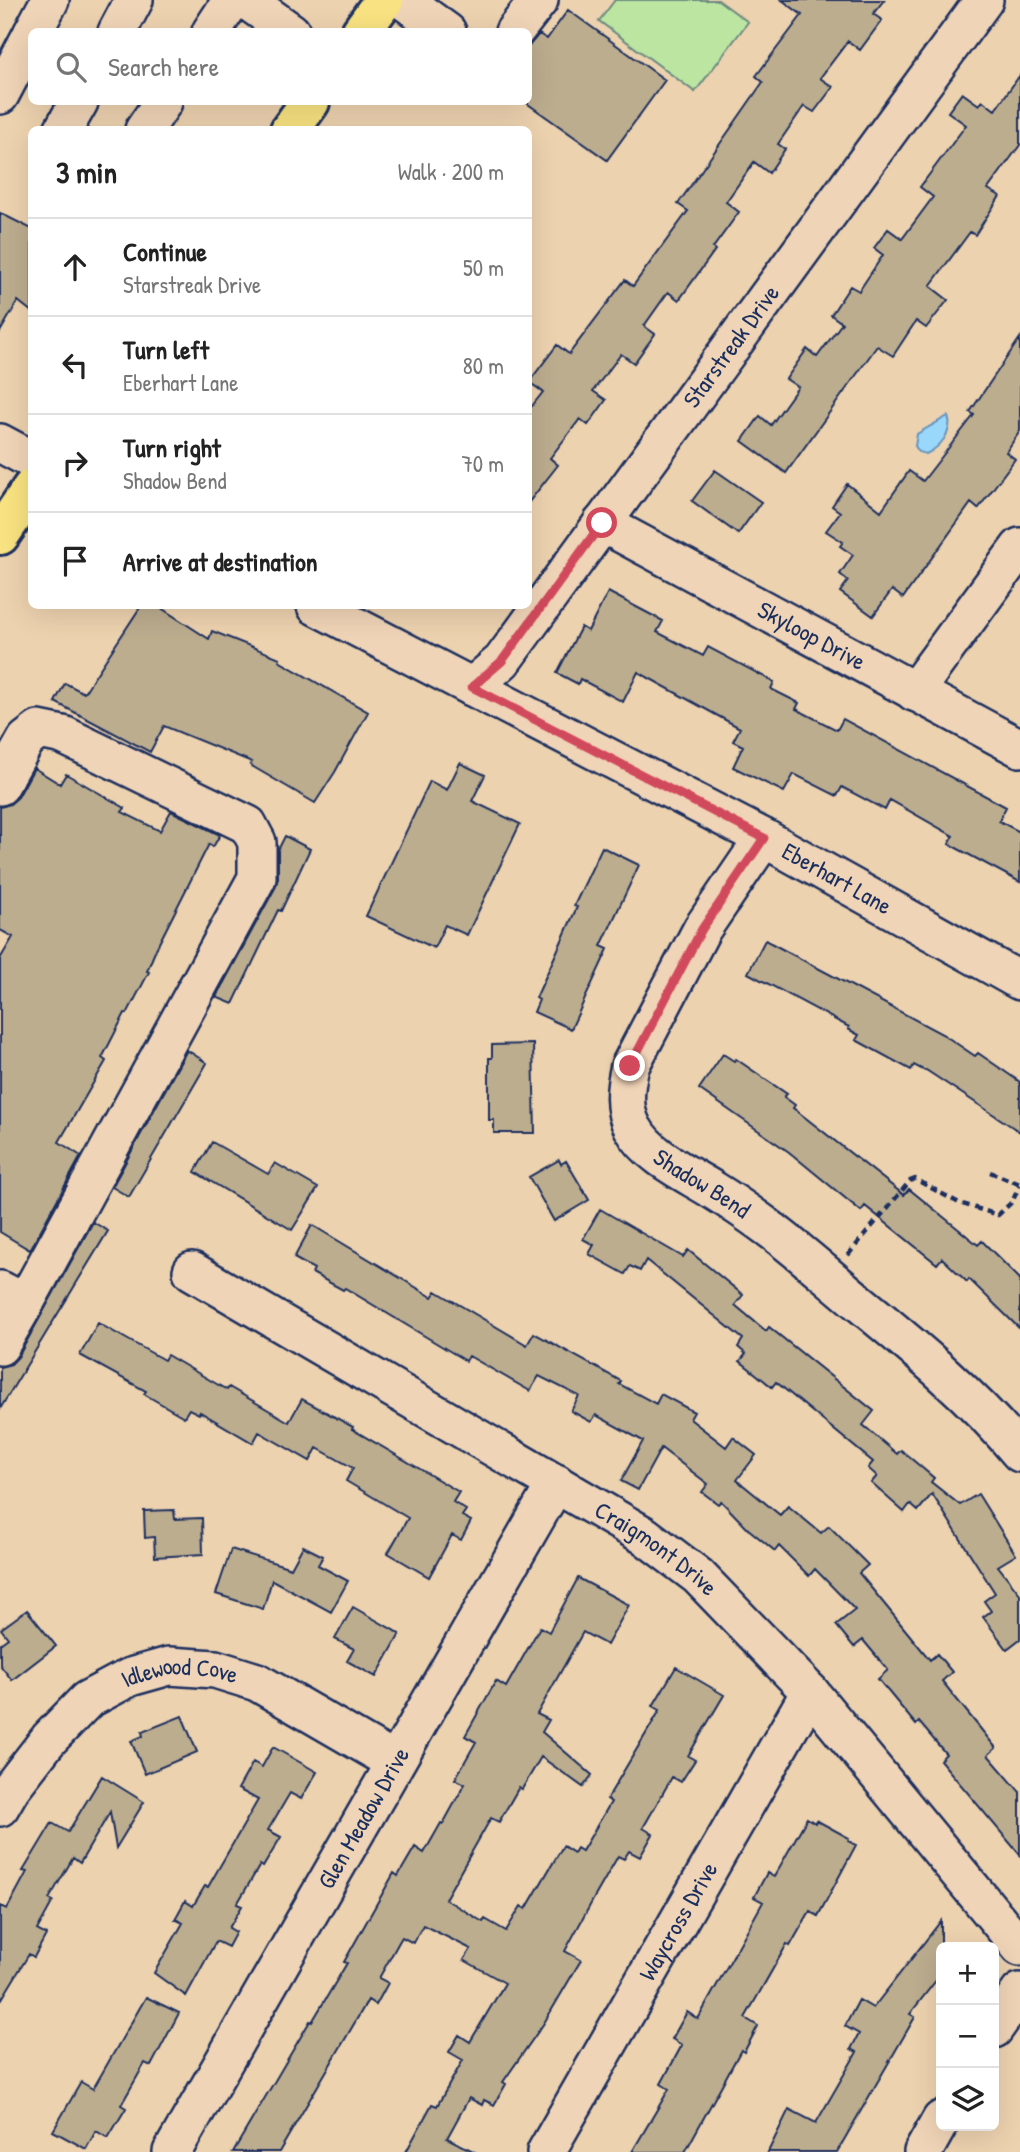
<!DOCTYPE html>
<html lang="en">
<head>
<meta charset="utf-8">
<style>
  :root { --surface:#fff; --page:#f2f2f2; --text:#222; --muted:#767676; --line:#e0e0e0 }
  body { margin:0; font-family:"Patrick Hand",sans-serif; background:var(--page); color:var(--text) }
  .controls { position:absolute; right:21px; bottom:21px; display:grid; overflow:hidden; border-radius:10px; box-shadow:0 7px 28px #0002 }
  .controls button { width:63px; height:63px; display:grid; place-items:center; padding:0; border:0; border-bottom:2px solid var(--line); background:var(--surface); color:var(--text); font:35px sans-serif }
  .stop { position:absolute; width:21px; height:21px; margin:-16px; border:5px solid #d1495b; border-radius:50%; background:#fff }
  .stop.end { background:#d1495b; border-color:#fff; box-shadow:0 2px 7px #0008 }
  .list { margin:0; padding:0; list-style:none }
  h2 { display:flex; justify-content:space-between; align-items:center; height:91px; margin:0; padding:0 28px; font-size:30px }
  h2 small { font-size:23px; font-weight:400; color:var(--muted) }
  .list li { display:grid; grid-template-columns:46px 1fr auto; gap:21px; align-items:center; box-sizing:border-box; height:98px; padding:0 28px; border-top:2px solid var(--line) }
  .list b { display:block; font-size:26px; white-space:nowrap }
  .list p { margin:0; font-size:23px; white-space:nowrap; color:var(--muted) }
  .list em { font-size:23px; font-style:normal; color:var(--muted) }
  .icon { flex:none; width:38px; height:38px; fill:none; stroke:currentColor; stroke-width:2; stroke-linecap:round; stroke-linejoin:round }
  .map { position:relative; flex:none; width:1020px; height:2152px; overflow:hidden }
  .search { position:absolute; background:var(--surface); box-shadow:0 7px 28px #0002; left:28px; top:28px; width:504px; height:77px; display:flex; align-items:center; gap:18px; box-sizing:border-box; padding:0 24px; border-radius:10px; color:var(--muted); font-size:26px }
  .panel { position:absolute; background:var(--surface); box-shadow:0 7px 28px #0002; left:28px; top:126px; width:504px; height:483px; border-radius:10px }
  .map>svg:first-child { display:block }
  .green { fill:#bce5a1; stroke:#6c8a80; stroke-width:2 }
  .water { fill:#9ad8fb; stroke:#6794bc; stroke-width:2 }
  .building { fill:#bdad8f; stroke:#1b2f5e; stroke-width:2 }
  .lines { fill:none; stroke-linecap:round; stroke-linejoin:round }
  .minor-casing { stroke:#1b2f5e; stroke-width:42 }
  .major-casing { stroke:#1b2f5e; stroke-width:44 }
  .path { stroke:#1b2f5e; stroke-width:4.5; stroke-dasharray:7 5; stroke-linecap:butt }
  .minor { stroke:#f0d4b7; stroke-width:37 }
  .major { stroke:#f8e281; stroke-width:38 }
  .route { stroke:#d1495b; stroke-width:9 }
  .labels { text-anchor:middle; stroke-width:6; stroke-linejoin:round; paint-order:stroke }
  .street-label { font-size:24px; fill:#1b2f5e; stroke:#f0d4b7 }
</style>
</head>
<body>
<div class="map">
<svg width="1020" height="2152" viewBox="0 0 1020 2152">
  <rect width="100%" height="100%" fill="#edd2af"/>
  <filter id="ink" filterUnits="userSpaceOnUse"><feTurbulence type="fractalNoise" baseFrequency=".0143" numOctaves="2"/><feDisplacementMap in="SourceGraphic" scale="14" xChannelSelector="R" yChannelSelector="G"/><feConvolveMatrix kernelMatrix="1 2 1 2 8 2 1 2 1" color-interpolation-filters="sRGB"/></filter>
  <g filter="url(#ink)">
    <path class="green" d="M615,0H718L748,22L695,92L599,21Z"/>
    <path class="water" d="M948,416C954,432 939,448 926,454L919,452L915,446L917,434Z"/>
    <path class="building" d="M782,0H884L873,14L882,20L860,50L848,41L820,78L833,87L814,112L804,106L778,144L785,149L769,173L754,162L726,202L739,212L713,248L715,250L679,300L668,292L644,326L655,334L634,363L621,354L593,391L606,400L588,425L580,419L550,458L558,465L528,503V411L543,392L529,382L557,345L569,354L625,280L633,286L688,211L678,204L763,82L756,76L802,15Z
      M568,10L665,80L607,160L528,104V47L539,34L547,39Z
      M1020,75V145L988,189L1000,196L975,235L970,232L930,286L948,300L926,328L916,321L893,356L877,346L786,473L742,441L760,416L771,425L798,387L786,379L807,349L817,357L842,323L831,315L850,286L859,291L883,255L874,248L888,229L902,239L933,197L920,187L966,125L948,112L962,93L979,105L983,101L995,110Z
      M0,213L32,229V312L18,301L0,332Z
      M1020,338V431L1006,452L1015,459L978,509L971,503L903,598L892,590L873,616L840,592L848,581L840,574L853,555L840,546L843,542L826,531L840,512L832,506L847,484L881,511L909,471L923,481L974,415L970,412Z
      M715,470L761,502L738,534L692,501Z
      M608,592L663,621L657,632L703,656L708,647L774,682L771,689L799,703L796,709L837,730L843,719L1006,807L999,821L1020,832V882L949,844L953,836L890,800L885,810L842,787L837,796L794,774L784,792L733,767L743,746L733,741L740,728L638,672L623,702L580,679L578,684L557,673L581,627L588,631Z
      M141,606H158L209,639L212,631L280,658L279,661L368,712L335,772L315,803L250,765L252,762L164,726L150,752L55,702L65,683L84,693Z
      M460,763L485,775L472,801L520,824L467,935L445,925L434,948L366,916L430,781L447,790Z
      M34,768L60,784L66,774L125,808L122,812L160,831L171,811L220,835L213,847L209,844L156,949L147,971L149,972L127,1014L125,1013L102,1058L106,1061L59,1142L81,1156L30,1250L0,1232V959L13,937L0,930V807L10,804L18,797Z
      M285,836L310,849L281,911L278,910L233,1004L216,997L275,888L278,878V850Z
      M602,847L639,865L601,946L608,949L571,1029L534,1012L539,1000L536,998L577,907L574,906Z
      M765,940L944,1035L975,1056L978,1053L1020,1082V1132L926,1070L925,1071L914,1065L911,1070L856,1040L859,1035L848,1029L849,1027L748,973Z
      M533,1044L535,1133H494V1120H489V1058H492V1045Z
      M187,1050L207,1063L129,1197L112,1187Z
      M723,1054L734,1061L736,1059L787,1094L784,1097L795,1105L793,1108L904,1195L909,1189L978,1245L982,1241L1020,1279V1329L969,1279L967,1282L942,1258L937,1264L865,1206L861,1211L789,1152L699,1089Z
      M212,1142L268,1174L275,1163L318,1188L292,1230L195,1172Z
      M559,1160L561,1164L566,1161L589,1200L554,1221L529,1177Z
      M600,1209L683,1257L688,1250L743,1295L735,1305L766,1331L769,1327L874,1411L863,1425L897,1454L901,1450L934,1478L931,1482L960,1505L978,1494L1016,1555L998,1566L1020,1594V1639L1007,1649L983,1617L991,1611L984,1601L995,1593L932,1494L918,1511L910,1504L904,1512L871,1483L877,1476L868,1468L873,1462L776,1382L772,1387L740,1361L746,1354L738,1347L743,1339L646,1260L640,1271L630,1266L625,1274L589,1254L594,1245L583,1239Z
      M93,1222L108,1231L0,1409V1367L11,1364L18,1357Z
      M312,1225L432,1297L436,1291L527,1345L534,1333L621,1381L619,1384L656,1404L661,1394L694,1412L690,1419L726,1447L733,1437L756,1455L737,1480L780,1515L788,1506L821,1533L829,1526L868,1565L859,1573L930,1660L937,1654L952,1672L942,1681L996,1748L988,1755L1020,1792V1855L940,1760L946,1754L919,1722L916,1725L878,1679L888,1670L863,1640L854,1647L836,1625L855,1610L815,1569L809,1576L779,1546L775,1551L747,1528L721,1501L718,1504L702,1492L708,1484L661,1448L638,1490L621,1481L643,1441L596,1415L591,1422L571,1411L579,1396L539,1376L530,1391L469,1356L466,1361L345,1288L343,1290L312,1273L314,1269L294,1258Z
      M98,1323L164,1360L167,1355L227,1390L229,1387L289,1422L302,1399L353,1427L352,1429L459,1492L453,1502L466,1510L462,1516L471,1521L461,1540L452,1535L429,1577L388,1553L408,1518L346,1481L353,1468L317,1448L310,1461L259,1432L253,1443L200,1412L199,1414L189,1409L184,1417L144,1394L146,1391L80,1355Z
      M174,1510L175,1519L202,1518L203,1554L155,1557L154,1537L145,1538L144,1511Z
      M303,1546L323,1556L318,1565L348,1581L331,1612L272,1580L263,1609L216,1594L231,1549L291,1568Z
      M578,1578L629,1605L607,1645L583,1632L537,1714L549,1720L542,1732L592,1775L583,1787L541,1757L522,1789L519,1787L499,1822L491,1818L445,1899L483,1922L485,1919L506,1931L521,1906L526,1909L563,1846L574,1853L577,1848L582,1851L611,1802L607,1799L660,1710L653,1706L676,1667L724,1695L688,1756L695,1760L681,1782L672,1777L643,1828L653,1834L640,1857L629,1851L624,1859L618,1856L594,1898L565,1951L581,1960L544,2023L503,2082L506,2084L494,2105L484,2100L482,2105L469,2098L447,2138L475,2152H406L432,2104L437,2106L463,2060L449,2052L459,2035L470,2042L505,1983L464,1960L471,1949L423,1925L413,1943L402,1937L399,1942L379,1978L388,1983L376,2005L368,2000L279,2152H233L310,2021L312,2022L347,1963L344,1962L394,1873L398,1876L415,1847L424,1853L441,1823L443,1824L465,1784L455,1779L476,1742L465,1736L496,1681L506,1687L540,1627L549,1632Z
      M353,1607L400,1634L376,1677L347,1661L354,1649L335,1639Z
      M27,1610L56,1646L12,1680L0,1665V1644L8,1638L1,1629Z
      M182,1716L197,1752L145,1774L131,1741L143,1736L142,1732Z
      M273,1747L317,1772L301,1799L290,1793L268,1830L281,1837L263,1867L260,1865L237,1904L242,1906L229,1928L236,1932L228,1947L216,1941L186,1996L154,1973L183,1923L175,1919L185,1901L193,1906L205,1886L208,1887L258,1800L238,1789L253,1762L262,1767Z
      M102,1776L144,1802L116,1848L110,1812L80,1863L73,1858L49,1899L53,1901L37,1930L46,1935L34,1957L29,1954L0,2002V1906L7,1909L27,1872L23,1871L52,1823L68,1832Z
      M807,1818L815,1823L816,1820L849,1838L848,1841L856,1845L818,1916L810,1911L790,1946L787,1944L745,2018L758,2026L744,2052L741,2050L685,2152H632L669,2089L661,2084L682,2045L672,2039L687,2012L698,2019L763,1902L754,1897L767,1873L774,1877Z
      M941,1921V1974L910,2014L915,2017L837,2152H768L789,2109L816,2123L857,2052L851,2049L859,2034L845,2026L859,2000L873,2008Z
      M146,1997L179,2013L151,2066L145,2063L121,2105L126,2108L108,2138L96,2131L86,2149L53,2131L81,2082L93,2089Z"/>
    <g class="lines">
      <g class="minor-casing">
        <g id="minor">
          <path d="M246,0L291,32"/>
          <path d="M403,0L447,32"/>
          <path d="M33,32L50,0"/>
          <path d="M117,32L134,0"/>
          <path d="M211,32L232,0"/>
          <path d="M514,32L539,0"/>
          <path d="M0,95L32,34"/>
          <path d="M63,130L79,102"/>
          <path d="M144,130L163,102"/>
          <path d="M0,443L32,460"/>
          <path id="s1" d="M602,523L1020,748"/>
          <path id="s2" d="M316,606L764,838L1020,981"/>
          <path id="s3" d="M472,687L502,661L984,0"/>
          <path d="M914,692L1020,547"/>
          <path d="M0,786L26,740L39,730L63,735L248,825L257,842V878L25,1303L0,1290"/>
          <path id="s4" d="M764,838L702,929L630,1066C625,1087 622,1108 633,1128C649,1157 686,1173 713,1190C734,1203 754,1217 774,1232C804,1255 832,1280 861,1304C917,1350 973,1396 1020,1453"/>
          <path id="s5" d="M192,1271L645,1536L698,1576L810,1692L1020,1947"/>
          <path d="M0,1346L25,1303"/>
          <path id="s6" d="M0,1807L11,1788L49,1739L87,1700L130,1677L169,1666L215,1669L257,1682L395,1762"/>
          <path d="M994,2029L1020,1992"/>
          <path id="s7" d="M172,2152L556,1483"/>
          <path id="s8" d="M546,2152L810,1692"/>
          <path d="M923,2152L941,2120"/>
        </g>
      </g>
      <g class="major-casing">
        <path id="major" d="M361,32L384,0
          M290,130L310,102
          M0,535L32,488"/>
      </g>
      <path class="path" d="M990,1172L1020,1184
        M848,1255L910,1181L915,1179L959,1203L998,1215L1012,1202L1020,1185"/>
      <use href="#minor" class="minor"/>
      <use href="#major" class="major"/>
    </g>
  </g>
  <g class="lines" filter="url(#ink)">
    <path class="route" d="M602,523L502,661L472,687L764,838L702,929L630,1066"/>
  </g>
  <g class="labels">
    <g class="street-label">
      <text dy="8" stroke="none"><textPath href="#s3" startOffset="429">Starstreak Drive</textPath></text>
      <text dy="8" stroke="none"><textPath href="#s1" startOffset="238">Skyloop Drive</textPath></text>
      <text dy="8" stroke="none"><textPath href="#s2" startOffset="588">Eberhart Lane</textPath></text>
      <text dy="8" stroke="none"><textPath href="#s4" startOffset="418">Shadow Bend</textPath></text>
      <text dy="8" stroke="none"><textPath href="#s5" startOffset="541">Craigmont Drive</textPath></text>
      <text dy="8" stroke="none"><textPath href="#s6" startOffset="238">Idlewood Cove</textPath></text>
      <text dy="8" stroke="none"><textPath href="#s7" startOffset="385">Glen Meadow Drive</textPath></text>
      <text dy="8" stroke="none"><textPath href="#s8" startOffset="266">Waycross Drive</textPath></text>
    </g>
  </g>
</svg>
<div class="controls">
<button>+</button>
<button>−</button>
<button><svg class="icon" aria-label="layers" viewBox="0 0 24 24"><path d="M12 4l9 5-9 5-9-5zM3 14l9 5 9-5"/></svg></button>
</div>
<div class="stop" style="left:602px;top:523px"></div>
<div class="stop end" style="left:630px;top:1066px"></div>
<div class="search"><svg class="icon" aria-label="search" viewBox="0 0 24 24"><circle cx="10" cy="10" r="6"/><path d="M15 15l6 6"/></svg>Search here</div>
<section class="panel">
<h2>3 min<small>Walk · 200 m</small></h2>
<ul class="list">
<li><svg class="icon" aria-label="ahead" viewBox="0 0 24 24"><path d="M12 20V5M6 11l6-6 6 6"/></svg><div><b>Continue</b><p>Starstreak Drive</p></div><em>50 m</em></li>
<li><svg class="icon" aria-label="left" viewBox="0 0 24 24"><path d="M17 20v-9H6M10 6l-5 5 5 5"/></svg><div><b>Turn left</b><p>Eberhart Lane</p></div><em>80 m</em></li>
<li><svg class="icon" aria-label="right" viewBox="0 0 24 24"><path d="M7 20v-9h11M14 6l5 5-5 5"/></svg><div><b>Turn right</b><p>Shadow Bend</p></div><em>70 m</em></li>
<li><svg class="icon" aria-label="arrive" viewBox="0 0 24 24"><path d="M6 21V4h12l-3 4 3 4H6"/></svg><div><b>Arrive at destination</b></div></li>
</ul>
</section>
</div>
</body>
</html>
